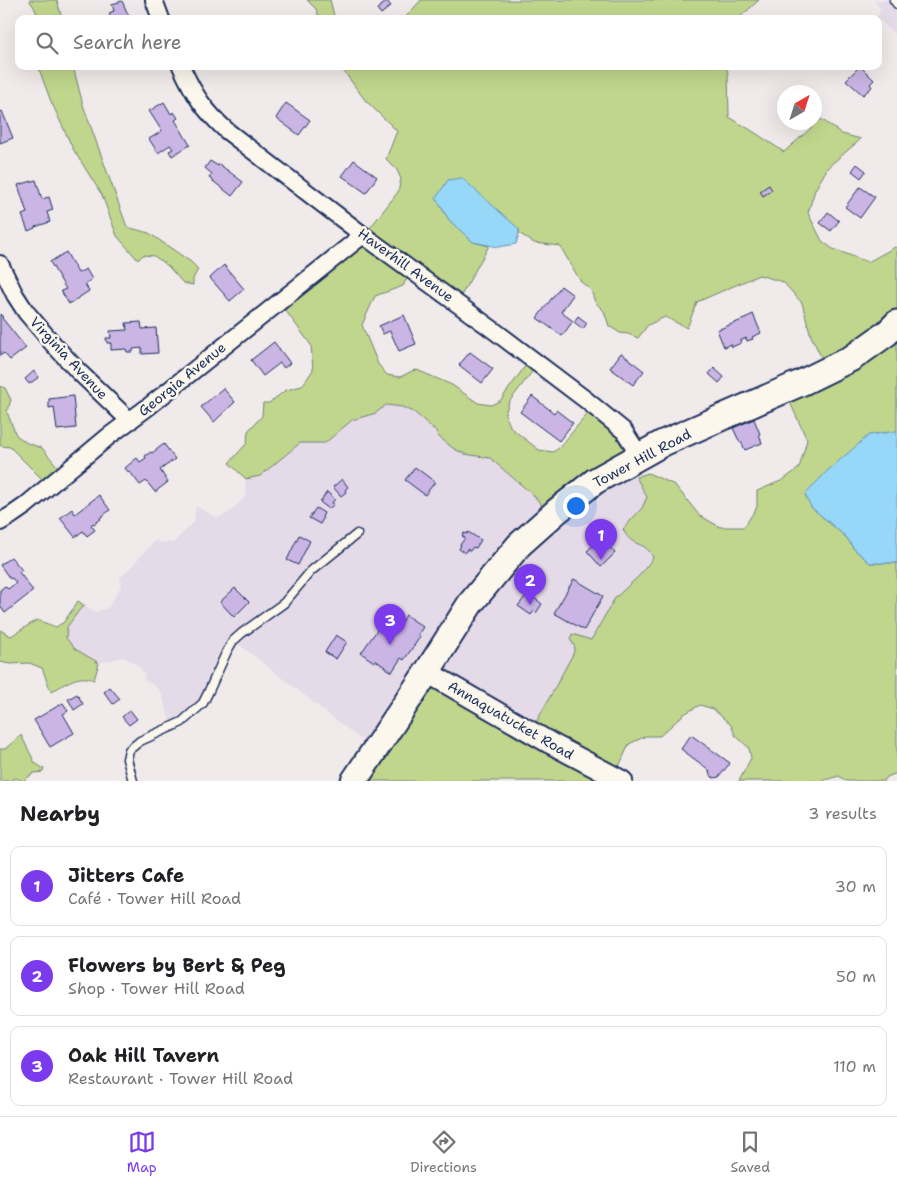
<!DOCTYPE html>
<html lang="en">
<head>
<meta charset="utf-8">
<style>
  :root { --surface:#fff; --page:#f6f6f6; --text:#202124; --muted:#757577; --line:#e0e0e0; --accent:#7c3aed }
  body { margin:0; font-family:"Shantell Sans",sans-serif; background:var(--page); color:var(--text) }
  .compass { position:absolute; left:777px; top:85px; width:45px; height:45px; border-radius:50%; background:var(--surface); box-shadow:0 5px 20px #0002; rotate:39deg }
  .you { position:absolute; left:575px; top:505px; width:18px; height:18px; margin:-12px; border:4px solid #fff; border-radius:50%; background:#1a73e8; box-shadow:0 0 0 8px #1a73e833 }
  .badge { display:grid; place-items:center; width:32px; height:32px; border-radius:50%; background:var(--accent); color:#fff; font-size:16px; font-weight:700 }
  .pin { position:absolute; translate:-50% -41px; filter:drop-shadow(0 1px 2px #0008) }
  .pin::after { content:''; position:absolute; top:26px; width:18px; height:15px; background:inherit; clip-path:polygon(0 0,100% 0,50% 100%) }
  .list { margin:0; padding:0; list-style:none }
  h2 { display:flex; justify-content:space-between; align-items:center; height:65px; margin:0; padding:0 20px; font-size:21px }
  h2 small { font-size:16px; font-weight:400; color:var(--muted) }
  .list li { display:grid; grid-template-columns:32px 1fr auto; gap:15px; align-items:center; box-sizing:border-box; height:80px; margin:0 10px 10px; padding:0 10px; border:1px solid var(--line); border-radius:10px }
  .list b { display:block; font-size:19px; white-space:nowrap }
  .list p { margin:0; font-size:16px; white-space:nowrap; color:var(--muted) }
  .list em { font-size:16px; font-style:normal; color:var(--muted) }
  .icon { flex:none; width:28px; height:28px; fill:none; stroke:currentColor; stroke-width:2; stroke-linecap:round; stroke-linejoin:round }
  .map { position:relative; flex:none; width:897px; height:781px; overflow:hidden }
  .search { position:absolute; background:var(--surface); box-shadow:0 5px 20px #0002; left:15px; right:15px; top:15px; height:55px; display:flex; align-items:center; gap:12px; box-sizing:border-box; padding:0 18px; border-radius:10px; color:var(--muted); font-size:19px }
  .sheet { height:335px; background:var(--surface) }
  nav { display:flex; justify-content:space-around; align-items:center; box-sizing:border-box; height:70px; border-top:1px solid var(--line); background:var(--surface); font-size:14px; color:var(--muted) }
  nav a { display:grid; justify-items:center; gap:2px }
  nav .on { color:var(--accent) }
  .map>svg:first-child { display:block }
  .built { fill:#e5dae8 }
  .green { fill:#c0d68c; stroke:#6e8275 }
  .water { fill:#97d7f8; stroke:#6594ba }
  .building { fill:#cab5e4; stroke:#1b2f5e }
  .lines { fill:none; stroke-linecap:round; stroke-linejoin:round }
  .service-casing { stroke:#1b2f5e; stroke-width:11 }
  .minor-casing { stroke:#1b2f5e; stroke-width:20 }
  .tertiary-casing { stroke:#1b2f5e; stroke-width:24 }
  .primary-casing { stroke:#1b2f5e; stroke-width:29 }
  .service { stroke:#fbf7ec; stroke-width:8 }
  .minor { stroke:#fbf7ec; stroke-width:16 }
  .tertiary { stroke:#fbf7ec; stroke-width:20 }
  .primary { stroke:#fbf7ec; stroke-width:25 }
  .labels { text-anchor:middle; stroke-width:5; stroke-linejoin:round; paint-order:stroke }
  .street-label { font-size:14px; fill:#1b2f5e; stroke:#fbf7ec }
</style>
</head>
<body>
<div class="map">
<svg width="897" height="781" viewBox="0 0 897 781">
  <rect width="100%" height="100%" fill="#f1eaea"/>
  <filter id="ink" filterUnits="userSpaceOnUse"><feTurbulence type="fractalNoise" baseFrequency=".02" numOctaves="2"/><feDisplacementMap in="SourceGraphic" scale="10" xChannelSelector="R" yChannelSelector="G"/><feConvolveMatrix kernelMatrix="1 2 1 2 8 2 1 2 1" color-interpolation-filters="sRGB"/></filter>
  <g filter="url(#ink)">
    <path class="built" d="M874,0H897V36L877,18L881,10Z
      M386,405L402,407L414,411L436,431L438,436L465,454L490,458L526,489L529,490L550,515L630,466L647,497L642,508L623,530L626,536L632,541L648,549L653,558L639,576L615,598L591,640L572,635L570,639L576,647L573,654L532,731L368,745L236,642L205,699L190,715L171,725L161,692L152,684L143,680L145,675L140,667L124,657L98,663L75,649L66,638L67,627L80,609L85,606L96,612L109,607L121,586L120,578L156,540L158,542L173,543L194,522L196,506L217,518L229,513L245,497L246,479L248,478L260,476L300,443H325L352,420L376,413Z"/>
    <path class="green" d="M29,0H57L62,19H39L34,7Z
      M307,0H330L335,19H320L316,9Z
      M421,0H759L738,19H404Z
      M38,66H73L83,105L127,227L149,233L191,262L198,269L193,279V285L183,283L168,266L154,256L143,255L138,260L117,236L102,195L73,149L50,99Z
      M340,66H726L728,73L729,117L754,132L784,152L821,119L842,134L861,139L828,167L815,190L808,213L822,241L833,249L868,262L895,247L897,248V431L869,435L811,507L847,538L853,548L870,563H897V773L887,777L884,781H846L839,776L821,781H739L751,758L749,748L735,735L731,725L713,709L700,705L684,714L660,736H646L629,744L617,771L625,781H353L426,672L532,730L573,654L575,647L570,639L572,634L591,640L615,598L639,576L653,558C652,555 651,553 649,551C640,541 630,546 623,529L642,508L647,497L636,477L648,473L675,485L699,515L720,527H744L757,507V491L783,480L799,468L807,440L784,389L826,367L811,336L802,303L783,282L759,275L697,302L687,328L665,317L648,325L638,338L628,334L620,333L609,326L604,311L595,302L591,290L581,282L560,246L534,243L519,233V229L436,198L449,220L473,242L489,246L458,301L411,270L403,286L375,296L362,325L378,364L387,375L400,377L412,371L417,370L452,385L478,403L491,405L500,401L531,358L538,364L509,402L505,414L511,428L539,450L553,452L559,448L594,406L640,453L550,515L529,490L526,489L490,458L465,454L454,449L438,436L436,431L414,412L402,407L386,405L376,413L352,420L325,443H300L260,476L246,479L229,463L247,443L248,431L262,416L263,403H269L286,390L302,386L313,370L311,345L280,303L366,233L398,192L401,179L397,170L386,159L397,131L365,100Z
      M0,386L5,388L11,400L7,412L16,435L27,443L42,448L62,472L47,484L10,447L1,446L0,444Z
      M78,601L85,606L80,609L67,627L66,638L75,649L99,663L94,680C79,673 65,684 51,692L42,668L29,663L10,664L0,662V630L11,636L37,620L56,627L64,622Z
      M21,735L35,763L44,769L43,772L34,773L23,781L16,778L9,781H0V749H5Z"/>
    <path class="water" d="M462,178L519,229V233L516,244L498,247L473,242L449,220L436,198L448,180Z
      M897,431V563H870L853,548L847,538L811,507L805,495L826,472L869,435Z"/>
    <path class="building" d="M122,1L130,19H111L109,13L114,11L112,4Z
      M387,1L391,6L381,14L377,9Z
      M860,66L874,80L870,84L872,87L863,95L846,80Z
      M164,102L171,114L174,112L178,118L175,120L190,145L172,156L169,151L173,149L170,145L158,153L149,139L162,131L149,111Z
      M286,103L310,120L299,135L276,118Z
      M2,111L13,138L0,143V112Z
      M354,160L377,177L366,193L342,176Z
      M210,161L218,166L219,164L243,182L232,196L209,178L212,174L205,168Z
      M857,164L866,171L861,178L852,171Z
      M36,180L42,199L49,197L53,210L47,212L50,222L35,227V228L28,231L22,215L27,213L18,185Z
      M769,185L772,190L763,196L760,191Z
      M860,187L875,197L860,218L845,207Z
      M828,212L839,221L831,231L820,223Z
      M66,252L78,273L86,269L92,279L85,284L89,291L69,304L61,291L66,289L50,262Z
      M224,265L244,289L230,301L210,278Z
      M561,286L573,295L561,312L573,321L562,336L537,318Z
      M0,314L3,317L2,318L26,348L10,360L4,353L0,356Z
      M753,314L761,333L752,337L753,339L747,341L746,338L740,341L741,343L732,347L731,344L724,347L717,330L747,318V317Z
      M404,315L416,344L399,351L390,331L383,334L379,326Z
      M578,316L587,323L583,329L574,322Z
      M141,322L142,329L156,328L158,353L142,354V348L133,349V352H127L126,349L111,350V343H107L106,338H111L110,331L127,330L126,323Z
      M274,342L290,363L284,368L280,363L263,376L251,360Z
      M470,352L493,369L482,383L459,365Z
      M621,353L644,371L633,385L610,368Z
      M714,368L724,377L719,383L709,374Z
      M34,371L39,377L29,384L25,379Z
      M223,388L235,402L214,422L201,407Z
      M73,396L76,428L57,430L54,407L49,408V399Z
      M532,396L554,413L556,410L573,423L559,441L520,412Z
      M754,419L760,434H759L762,443L745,450L741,442L740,443L733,428Z
      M164,444L175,459L160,470L168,482L155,492L146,481L140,485L130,472L129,473L125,468L137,458L140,462L146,458L145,456L151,452L152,453Z
      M415,467L435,482L425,495L405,480Z
      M342,479L348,487L345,490L346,492L341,496L333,487Z
      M327,492L335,499L332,503L334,504L329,509L320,502Z
      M99,495L110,510L100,518L101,519L94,524L93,523L91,525L95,530L87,536L83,531L75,537L60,518L72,509L75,514Z
      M316,508L324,513L322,517L323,519L320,524L309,518Z
      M468,532L481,540L476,548L473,547L470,551L467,549L465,553L459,549L461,545H460L465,538L462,536L464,533L467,534Z
      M299,535L310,541L298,565L287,560Z
      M600,539L603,543L605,542L615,553L601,567L587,551Z
      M11,557L22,570L19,572L33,591L5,613L0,606V590L5,586L8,589L16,583L12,578L10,579L0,565Z
      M574,579L603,596L584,630L554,613Z
      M235,588L249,602L234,617L220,602Z
      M528,593L542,604L536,613L534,611L531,615L518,606Z
      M389,613L402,622L406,615L423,627L417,636L420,637L404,660L401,658L392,672L375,660L374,662L361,653Z
      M336,635L347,642L336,659L325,652Z
      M110,687L120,699L113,704L104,692Z
      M77,694L83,704L74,710L68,699Z
      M63,703L68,711L63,714L74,733L50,747L34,720Z
      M130,710L137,719L129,725L122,717Z
      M691,735L730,763L719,777L714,778L710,775L709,770L681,749Z"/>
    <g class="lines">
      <g class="service-casing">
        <path id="service" d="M894,0L897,4
          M133,781L127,759L129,750L140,741L182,722L203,703L208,693L227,651L233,641L242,633L284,603L311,571L357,534"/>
      </g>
      <g class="minor-casing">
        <path id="minor" d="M154,0L161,19
          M181,66C194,95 204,110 227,131L363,235L496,332L586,400L624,431L640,456
          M0,264L15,295L26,312L54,345L78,371L130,421
          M0,522L12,515L25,506L109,436L148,407L363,235"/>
      </g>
      <g class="tertiary-casing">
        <path id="tertiary" d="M427,672L550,743L622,781"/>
      </g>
      <g class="primary-casing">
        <path id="primary" d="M354,781L427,672L470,604L519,545L557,511L595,481L663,443L803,382L852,358L887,333L897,323"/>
      </g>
      <use href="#service" class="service"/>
      <use href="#minor" class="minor"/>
      <use href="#tertiary" class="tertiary"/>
      <use href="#primary" class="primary"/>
    </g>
  </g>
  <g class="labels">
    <g class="street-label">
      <text transform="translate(406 265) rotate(36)" y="5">Haverhill Avenue</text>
      <text transform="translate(69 358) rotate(47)" y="5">Virginia Avenue</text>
      <text transform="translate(182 379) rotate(-39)" y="5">Georgia Avenue</text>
      <text transform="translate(642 458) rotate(-28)" y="5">Tower Hill Road</text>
      <text transform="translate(511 720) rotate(30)" y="5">Annaquatucket Road</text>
    </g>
  </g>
</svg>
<svg class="compass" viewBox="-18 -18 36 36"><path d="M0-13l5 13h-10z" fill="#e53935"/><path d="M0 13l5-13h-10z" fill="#757577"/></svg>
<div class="you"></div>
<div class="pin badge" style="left:601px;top:560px">1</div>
<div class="pin badge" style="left:530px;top:605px">2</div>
<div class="pin badge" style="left:390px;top:645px">3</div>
<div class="search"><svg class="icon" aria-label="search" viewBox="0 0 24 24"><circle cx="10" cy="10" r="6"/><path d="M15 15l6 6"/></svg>Search here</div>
</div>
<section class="sheet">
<h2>Nearby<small>3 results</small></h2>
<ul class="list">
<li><span class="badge">1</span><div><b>Jitters Cafe</b><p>Café · Tower Hill Road</p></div><em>30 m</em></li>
<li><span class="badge">2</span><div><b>Flowers by Bert &amp; Peg</b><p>Shop · Tower Hill Road</p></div><em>50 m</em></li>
<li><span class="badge">3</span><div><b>Oak Hill Tavern</b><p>Restaurant · Tower Hill Road</p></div><em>110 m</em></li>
</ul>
</section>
<nav>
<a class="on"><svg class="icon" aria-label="map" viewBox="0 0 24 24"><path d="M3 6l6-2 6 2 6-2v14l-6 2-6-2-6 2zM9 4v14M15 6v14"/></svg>Map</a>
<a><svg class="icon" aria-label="directions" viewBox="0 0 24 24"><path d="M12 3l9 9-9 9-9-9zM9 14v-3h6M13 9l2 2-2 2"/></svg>Directions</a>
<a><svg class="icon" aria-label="saved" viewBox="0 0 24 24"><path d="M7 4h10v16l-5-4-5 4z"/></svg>Saved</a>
</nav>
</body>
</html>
